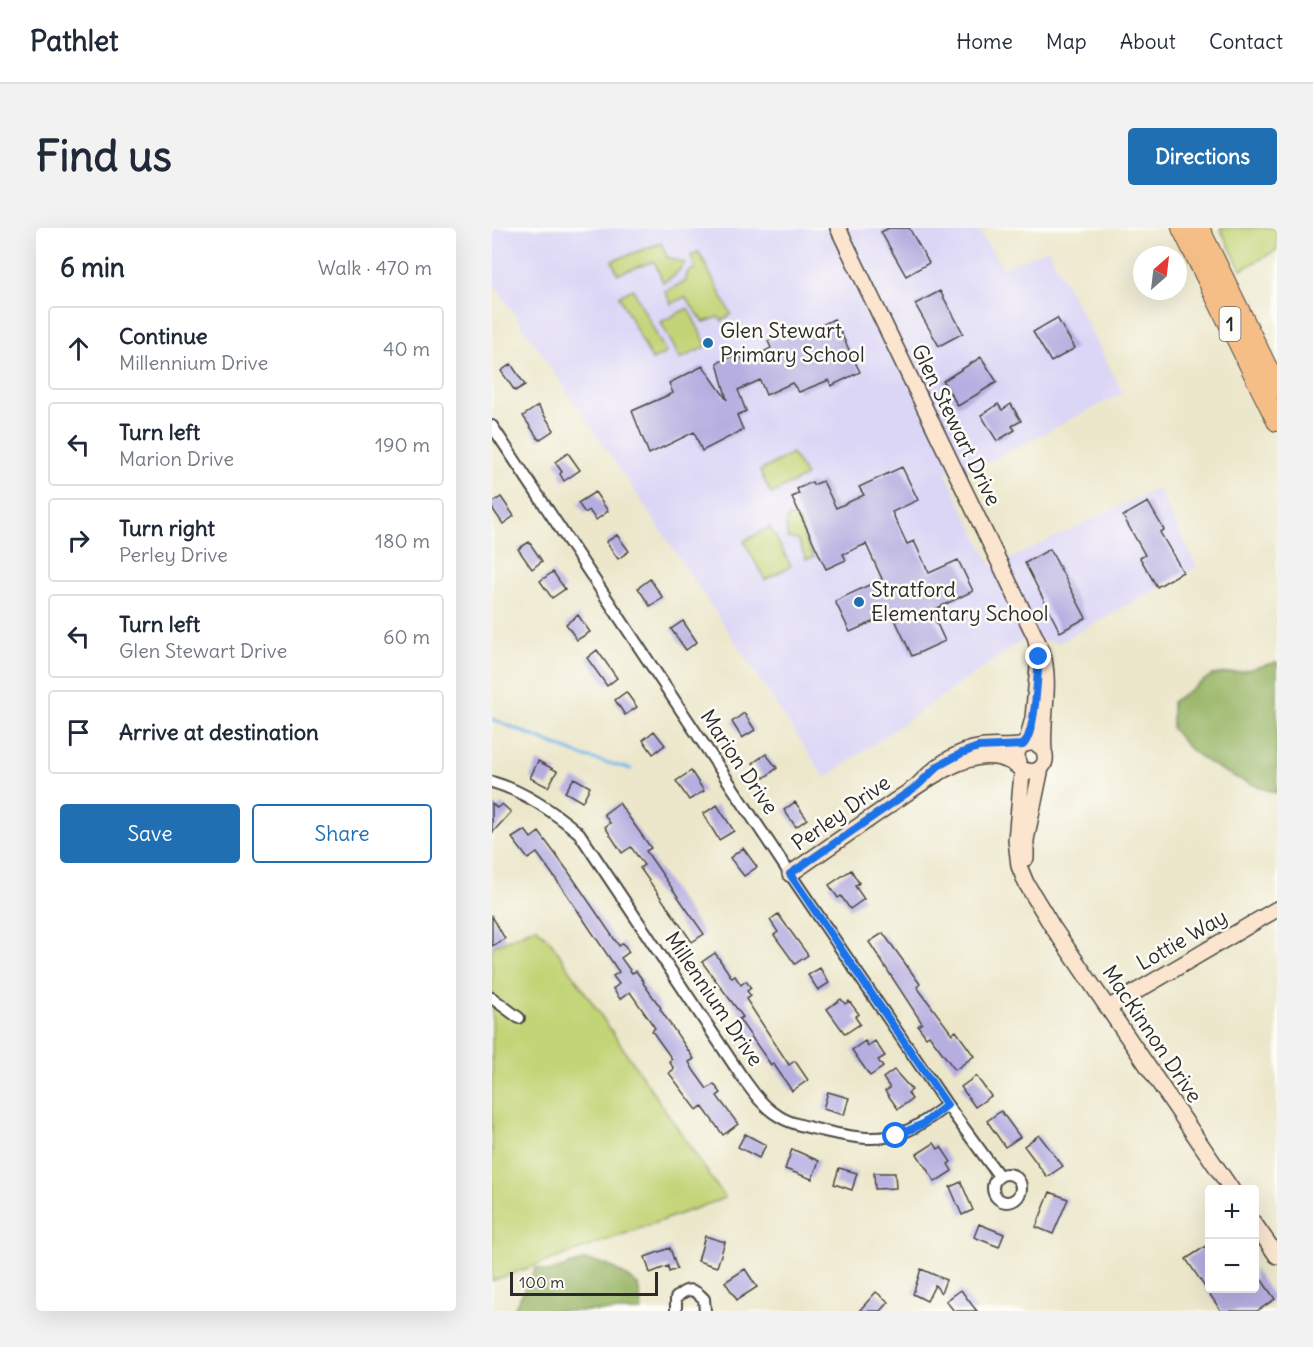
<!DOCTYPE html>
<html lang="en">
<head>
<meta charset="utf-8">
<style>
  :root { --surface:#fff; --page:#f2f2f3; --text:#1f2937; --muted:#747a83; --line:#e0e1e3; --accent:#1f6fb2 }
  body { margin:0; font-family:Delius,sans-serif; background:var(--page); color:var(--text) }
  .controls { position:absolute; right:18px; bottom:18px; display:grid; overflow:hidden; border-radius:6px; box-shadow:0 6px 24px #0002 }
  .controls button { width:54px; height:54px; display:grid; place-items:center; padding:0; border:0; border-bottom:2px solid var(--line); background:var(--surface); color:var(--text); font:30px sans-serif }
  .compass { position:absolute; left:641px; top:18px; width:54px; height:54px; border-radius:50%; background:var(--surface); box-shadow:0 6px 24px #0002; rotate:28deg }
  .scale { position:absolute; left:18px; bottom:15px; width:148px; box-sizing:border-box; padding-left:6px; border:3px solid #2b2b2b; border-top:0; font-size:16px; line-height:21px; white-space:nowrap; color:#2b2b2b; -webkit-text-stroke:4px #fdfcf7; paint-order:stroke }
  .stop { position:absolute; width:18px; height:18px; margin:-14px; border:4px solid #1a73e8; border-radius:50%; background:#fff }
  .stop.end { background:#1a73e8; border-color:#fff; box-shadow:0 2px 6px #0008 }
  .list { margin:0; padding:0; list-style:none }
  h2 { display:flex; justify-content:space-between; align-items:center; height:78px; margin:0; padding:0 24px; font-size:26px }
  h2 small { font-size:20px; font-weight:400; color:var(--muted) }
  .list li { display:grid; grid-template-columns:39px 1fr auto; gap:18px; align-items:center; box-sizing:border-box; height:84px; margin:0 12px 12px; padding:0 12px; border:2px solid var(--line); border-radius:6px }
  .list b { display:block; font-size:22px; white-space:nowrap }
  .list p { margin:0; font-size:20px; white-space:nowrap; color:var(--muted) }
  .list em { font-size:20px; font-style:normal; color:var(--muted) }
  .actions { display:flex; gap:12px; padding:18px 24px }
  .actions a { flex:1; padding:14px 0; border:2px solid var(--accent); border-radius:6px; text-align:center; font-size:21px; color:var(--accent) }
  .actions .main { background:var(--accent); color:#fff }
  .icon { flex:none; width:33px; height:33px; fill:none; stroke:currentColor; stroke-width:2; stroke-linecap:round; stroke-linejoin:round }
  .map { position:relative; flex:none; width:785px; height:1083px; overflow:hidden; border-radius:6px }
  header { display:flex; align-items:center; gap:36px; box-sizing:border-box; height:84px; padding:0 30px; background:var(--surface); border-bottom:2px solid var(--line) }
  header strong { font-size:28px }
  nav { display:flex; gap:33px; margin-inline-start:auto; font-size:21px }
  .intro { display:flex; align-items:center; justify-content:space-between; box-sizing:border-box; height:144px; padding:0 36px }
  h1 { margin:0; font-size:42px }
  .button { padding:15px 27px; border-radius:6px; background:var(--accent); color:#fff; font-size:21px; font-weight:700 }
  main { display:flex; gap:36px; padding:0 36px }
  aside { flex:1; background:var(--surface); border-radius:6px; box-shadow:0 6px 24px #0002 }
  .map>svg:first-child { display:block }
  .built { fill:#dcd6f6 }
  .green { fill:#c3d477; stroke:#778051; stroke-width:1.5 }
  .forest { fill:#9ab668; stroke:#62704a; stroke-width:1.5 }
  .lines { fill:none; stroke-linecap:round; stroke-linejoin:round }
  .stream { stroke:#76b8eb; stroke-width:3 }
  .building { fill:#b6aee0 }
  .street-casing { stroke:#484743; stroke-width:14 }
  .secondary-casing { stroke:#484743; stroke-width:18 }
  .highway-casing { stroke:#484743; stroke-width:22 }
  .street { stroke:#fff; stroke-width:10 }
  .secondary { stroke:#fbe5cf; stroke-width:15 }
  .highway { stroke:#f6be87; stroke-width:20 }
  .route { stroke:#1a73e8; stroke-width:8 }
  .poi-dot { fill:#1f6fb2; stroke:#fdfcf7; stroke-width:2 }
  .labels { text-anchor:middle; stroke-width:5; stroke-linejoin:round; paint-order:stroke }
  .shield { fill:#fdfcf7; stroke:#6a6a68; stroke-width:1.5 }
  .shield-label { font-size:20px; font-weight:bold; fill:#2b2b2b }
  .poi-label { font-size:21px; fill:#2b2b2b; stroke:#fdfcf7; text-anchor:start }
  .street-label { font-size:21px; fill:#2b2b2b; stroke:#fdfcf7 }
</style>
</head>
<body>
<header>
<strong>Pathlet</strong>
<nav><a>Home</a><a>Map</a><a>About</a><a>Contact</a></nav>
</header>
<div class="intro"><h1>Find us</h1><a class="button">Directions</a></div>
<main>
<aside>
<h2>6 min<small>Walk · 470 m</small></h2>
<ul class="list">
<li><svg class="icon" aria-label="ahead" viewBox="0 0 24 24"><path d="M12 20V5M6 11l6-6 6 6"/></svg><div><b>Continue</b><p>Millennium Drive</p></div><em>40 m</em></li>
<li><svg class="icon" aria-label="left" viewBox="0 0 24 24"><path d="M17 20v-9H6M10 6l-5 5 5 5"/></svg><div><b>Turn left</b><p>Marion Drive</p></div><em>190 m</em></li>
<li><svg class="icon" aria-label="right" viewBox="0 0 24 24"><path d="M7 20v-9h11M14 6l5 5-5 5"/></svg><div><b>Turn right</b><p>Perley Drive</p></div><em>180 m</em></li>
<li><svg class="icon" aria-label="left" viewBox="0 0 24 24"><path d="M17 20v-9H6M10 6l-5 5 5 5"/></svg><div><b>Turn left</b><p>Glen Stewart Drive</p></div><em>60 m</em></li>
<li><svg class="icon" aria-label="arrive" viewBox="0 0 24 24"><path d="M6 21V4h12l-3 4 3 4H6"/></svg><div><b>Arrive at destination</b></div></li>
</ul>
<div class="actions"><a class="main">Save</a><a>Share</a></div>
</aside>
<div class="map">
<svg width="785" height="1083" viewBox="0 0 785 1083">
  <rect width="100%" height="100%" fill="#fdfcf7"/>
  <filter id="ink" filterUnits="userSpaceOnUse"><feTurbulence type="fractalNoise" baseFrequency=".0167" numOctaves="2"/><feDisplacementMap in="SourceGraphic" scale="12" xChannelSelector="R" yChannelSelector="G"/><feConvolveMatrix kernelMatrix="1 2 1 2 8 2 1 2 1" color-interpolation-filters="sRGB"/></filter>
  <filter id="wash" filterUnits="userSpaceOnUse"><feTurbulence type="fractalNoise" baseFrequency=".008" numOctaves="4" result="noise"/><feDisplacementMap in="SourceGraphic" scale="24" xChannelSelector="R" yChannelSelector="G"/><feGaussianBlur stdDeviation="1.35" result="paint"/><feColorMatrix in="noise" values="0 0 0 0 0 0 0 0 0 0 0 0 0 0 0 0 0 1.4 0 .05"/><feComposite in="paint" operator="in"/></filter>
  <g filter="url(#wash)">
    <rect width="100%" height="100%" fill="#ece7cb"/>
    <path class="built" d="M0,0H485L511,40L556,21L631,165L484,240L453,244L500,339L666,260L705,339L566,415L535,409L333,550L160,289L0,53Z"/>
    <path class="green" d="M728,0H785V22L749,42Z
      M169,15L175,29L193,35L182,48L171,54L162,33L126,46L120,33Z
      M207,24L239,86L230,93L227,89L212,94L193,69L179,76L173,63L193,54L196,43L203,41L199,27Z
      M141,61L174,125L160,132L127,68Z
      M196,80L215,118L188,131L169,94Z
      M300,225L314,248L279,266L268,243Z
      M296,289H300L308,294L313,312L322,329L314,331L306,312L296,310L294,299Z
      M278,299L299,338L273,352L252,313Z
      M44,699L59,714L233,970L0,1053V719Z"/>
    <path class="forest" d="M785,434V565C757,557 722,541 699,522C692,516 686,507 680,501V474L720,447L751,443Z
      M93,1032C115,1034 128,1043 146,1057L150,1083H21L44,1040L56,1044Z"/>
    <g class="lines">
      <path class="stream" d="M0,491L90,528L139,541"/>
    </g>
    <g id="blocks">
      <path class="building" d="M397,0H417L437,35L414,48L389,4Z
        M448,63L471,105L447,118L423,76Z
        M565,90L583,120L559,134L541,104Z
        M342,91L368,144L339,158L337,152L307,164L300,155L274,167L268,152L246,162L254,183L245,187L251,202L210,223L202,204L157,226L140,183L181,165L177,155L211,138L235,172L225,135L247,125L252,135L279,120L276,113L304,100L308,108Z
        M489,129L505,154L466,178L451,153Z
        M19,136L33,157L23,163L9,143Z
        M506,176L510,182L519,176L529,193L520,198L523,202L505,213L489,187Z
        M46,178L62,202L47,212L31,188Z
        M76,225L88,242L72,253L68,246L70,244L63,234Z
        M410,239L426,272L400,284L415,316L422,313L437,345L466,332L481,363L439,383L453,413L420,428L400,385L358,404L343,373L390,351L374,316L351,326L354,332L334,341L300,269L307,266L305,261L320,254L321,257L331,253L344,280L372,267L367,259Z
        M103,264L116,283L104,292L97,282L93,285L86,275Z
        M9,269L22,288L11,296L0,280V275Z
        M656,274L672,302L668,304L691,344L665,359L648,330L653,327L631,288Z
        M125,307L137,323L126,331L114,314Z
        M37,314L50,333L40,341L26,321Z
        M558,321L594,390L568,404L533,335Z
        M61,344L73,361L60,370L48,353Z
        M158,351L171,370L158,378L146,360Z
        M86,387L98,404L85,412L74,396Z
        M191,393L205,414L194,422L179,401Z
        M105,422L125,450L115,458L95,430Z
        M134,464L145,479L133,487L123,472Z
        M252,485L263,502L250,510L240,494Z
        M162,503L173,517L161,526L151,512Z
        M274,526L285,540L272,550L261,535Z
        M46,533L65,543L56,559L38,550Z
        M199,543L212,563L197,572L184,553Z
        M82,550L98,559L90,574L73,564Z
        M303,574L315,591L304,599L292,582Z
        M0,575L5,580L10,576L19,584L0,605Z
        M127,575L159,620L154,623L212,706L200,714L148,640L152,637L139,619L130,625L113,599L118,595L112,586Z
        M225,577L242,603L227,612L211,586Z
        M33,602L39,610L47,604L76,643L127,718L131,715L137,724L129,730L140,745L144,743L152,754L151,755L169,780L168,781L202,831L197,834L202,843L215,861L222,856L229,865L225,868L246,896L231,907L210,878L205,882L177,845L182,841L177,833L180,831L160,803L163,800L138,764L128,771L121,761L127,756L121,748L127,744L71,661L45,625L36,631L20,610Z
        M251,620L265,639L252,648L238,630Z
        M359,642L367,655L363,658L372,671L358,681L349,668L346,670L337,657Z
        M286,686L316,727L303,736L282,707L286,704L278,692Z
        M0,688L13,711L0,718Z
        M391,705L428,756L425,759L460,806L464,803L482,828L463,842L437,807L434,809L426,798L430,795L377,714Z
        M223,725L240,750L243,748L249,757L254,753L259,760L255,763L259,768L254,771L297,837L303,833L316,852L300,863L281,835L279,837L247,791L251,789L210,734Z
        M328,740L337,755L326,762L316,747Z
        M349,771L353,776L357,773L367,786L363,789L368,796L353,806L335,781Z
        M373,813L376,818L383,813L393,828L386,832L391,839L378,848L360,822Z
        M402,842L420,862L416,865L420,871L406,881L393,863L398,860L391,850Z
        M484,848L499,868L483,879L469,859Z
        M336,864L357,870L352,887L331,881Z
        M509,883L528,909L513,919L495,893Z
        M253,906L274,917L267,930L246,919Z
        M547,907L571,938L555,949L532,918Z
        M442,915L446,921L449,919L459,934L456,936L460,943L443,954L425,926Z
        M300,921L327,933L320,951L293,941Z
        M347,940L365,945L360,962L342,956Z
        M382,945H403L404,960L383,961Z
        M469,954L481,982L470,987L458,959Z
        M558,964L576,971L561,1006L544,999Z
        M487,996L512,1006L507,1019L482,1009Z
        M213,1008L233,1014L225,1039L206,1033Z
        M717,1016V1060H762V1041L783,1071L765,1083H729L694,1031Z
        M178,1020L185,1041L177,1044L176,1038L158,1045L153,1029Z
        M253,1041L265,1059L245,1072L233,1054Z
        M429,1041L454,1052L449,1065L443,1057L435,1073L421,1066Z
        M469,1062L480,1077L485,1083H462L454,1073Z
        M384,1064L397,1074L389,1083H367Z"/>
    </g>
  </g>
  <g filter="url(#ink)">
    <use href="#blocks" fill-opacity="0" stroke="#484743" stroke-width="1.5"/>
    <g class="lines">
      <g class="street-casing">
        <path id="street" d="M0,198L298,646L455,877L507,948
          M0,554C32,563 62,584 87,605L248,846C259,861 269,877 285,887C298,896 316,899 332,903C389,916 409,913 455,877
          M0,770L27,790
          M501 960a14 14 0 1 1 28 0a14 14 0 1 1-28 0Z
          M184,1083V1070C195,1059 202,1060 212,1071L213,1083"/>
      </g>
      <g class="secondary-casing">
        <path id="secondary" d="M346,0L550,423C560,457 549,489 552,523
          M544,412L547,429L541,490L535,513L527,520L524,529L530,545L524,612L527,638L534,655L560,698L740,962
          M534,630V612L549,540
          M298,646C333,622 368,597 403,573C424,559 458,534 483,530C493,528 505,528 514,532C524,535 531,546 543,543C556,540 557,521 544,516C537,513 533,517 527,518C513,520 499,517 486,520C462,524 441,541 425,558
          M616,780L785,681
          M762,995L785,1028"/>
      </g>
      <g class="highway-casing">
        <path id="highway" d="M690,0L785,193
          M707,0L785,160"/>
      </g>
      <use href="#street" class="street"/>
      <use href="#secondary" class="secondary"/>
      <use href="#highway" class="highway"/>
    </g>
  </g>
  <g class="lines" filter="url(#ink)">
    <path class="route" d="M404,908L431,896L455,877L298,646L425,558L446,538L470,525L486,519L531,517C544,504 545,449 547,429"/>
  </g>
  <g class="poi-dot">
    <circle cx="216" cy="115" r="6"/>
    <circle cx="367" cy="374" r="6"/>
  </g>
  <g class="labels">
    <rect class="shield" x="727.5" y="79" width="21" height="34" rx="4.5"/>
    <g class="shield-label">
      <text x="738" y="103">1</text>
    </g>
    <g class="poi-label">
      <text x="228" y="110">Glen Stewart<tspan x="228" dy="24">Primary School</tspan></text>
      <text x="379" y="369">Stratford<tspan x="379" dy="24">Elementary School</tspan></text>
    </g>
    <g class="street-label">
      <text transform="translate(464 197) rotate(64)" y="7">Glen Stewart Drive</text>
      <text transform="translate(247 534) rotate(56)" y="7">Marion Drive</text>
      <text transform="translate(349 585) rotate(-35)" y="7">Perley Drive</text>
      <text transform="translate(690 712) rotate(-30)" y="7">Lottie Way</text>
      <text transform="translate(222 771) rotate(56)" y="7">Millennium Drive</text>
      <text transform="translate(660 806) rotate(56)" y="7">MacKinnon Drive</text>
    </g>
  </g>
</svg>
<div class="controls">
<button>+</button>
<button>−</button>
</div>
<svg class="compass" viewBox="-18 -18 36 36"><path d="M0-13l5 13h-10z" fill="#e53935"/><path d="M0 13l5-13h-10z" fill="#747a83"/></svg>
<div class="scale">100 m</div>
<div class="stop" style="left:404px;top:908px"></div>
<div class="stop end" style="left:547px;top:429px"></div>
</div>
</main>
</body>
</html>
